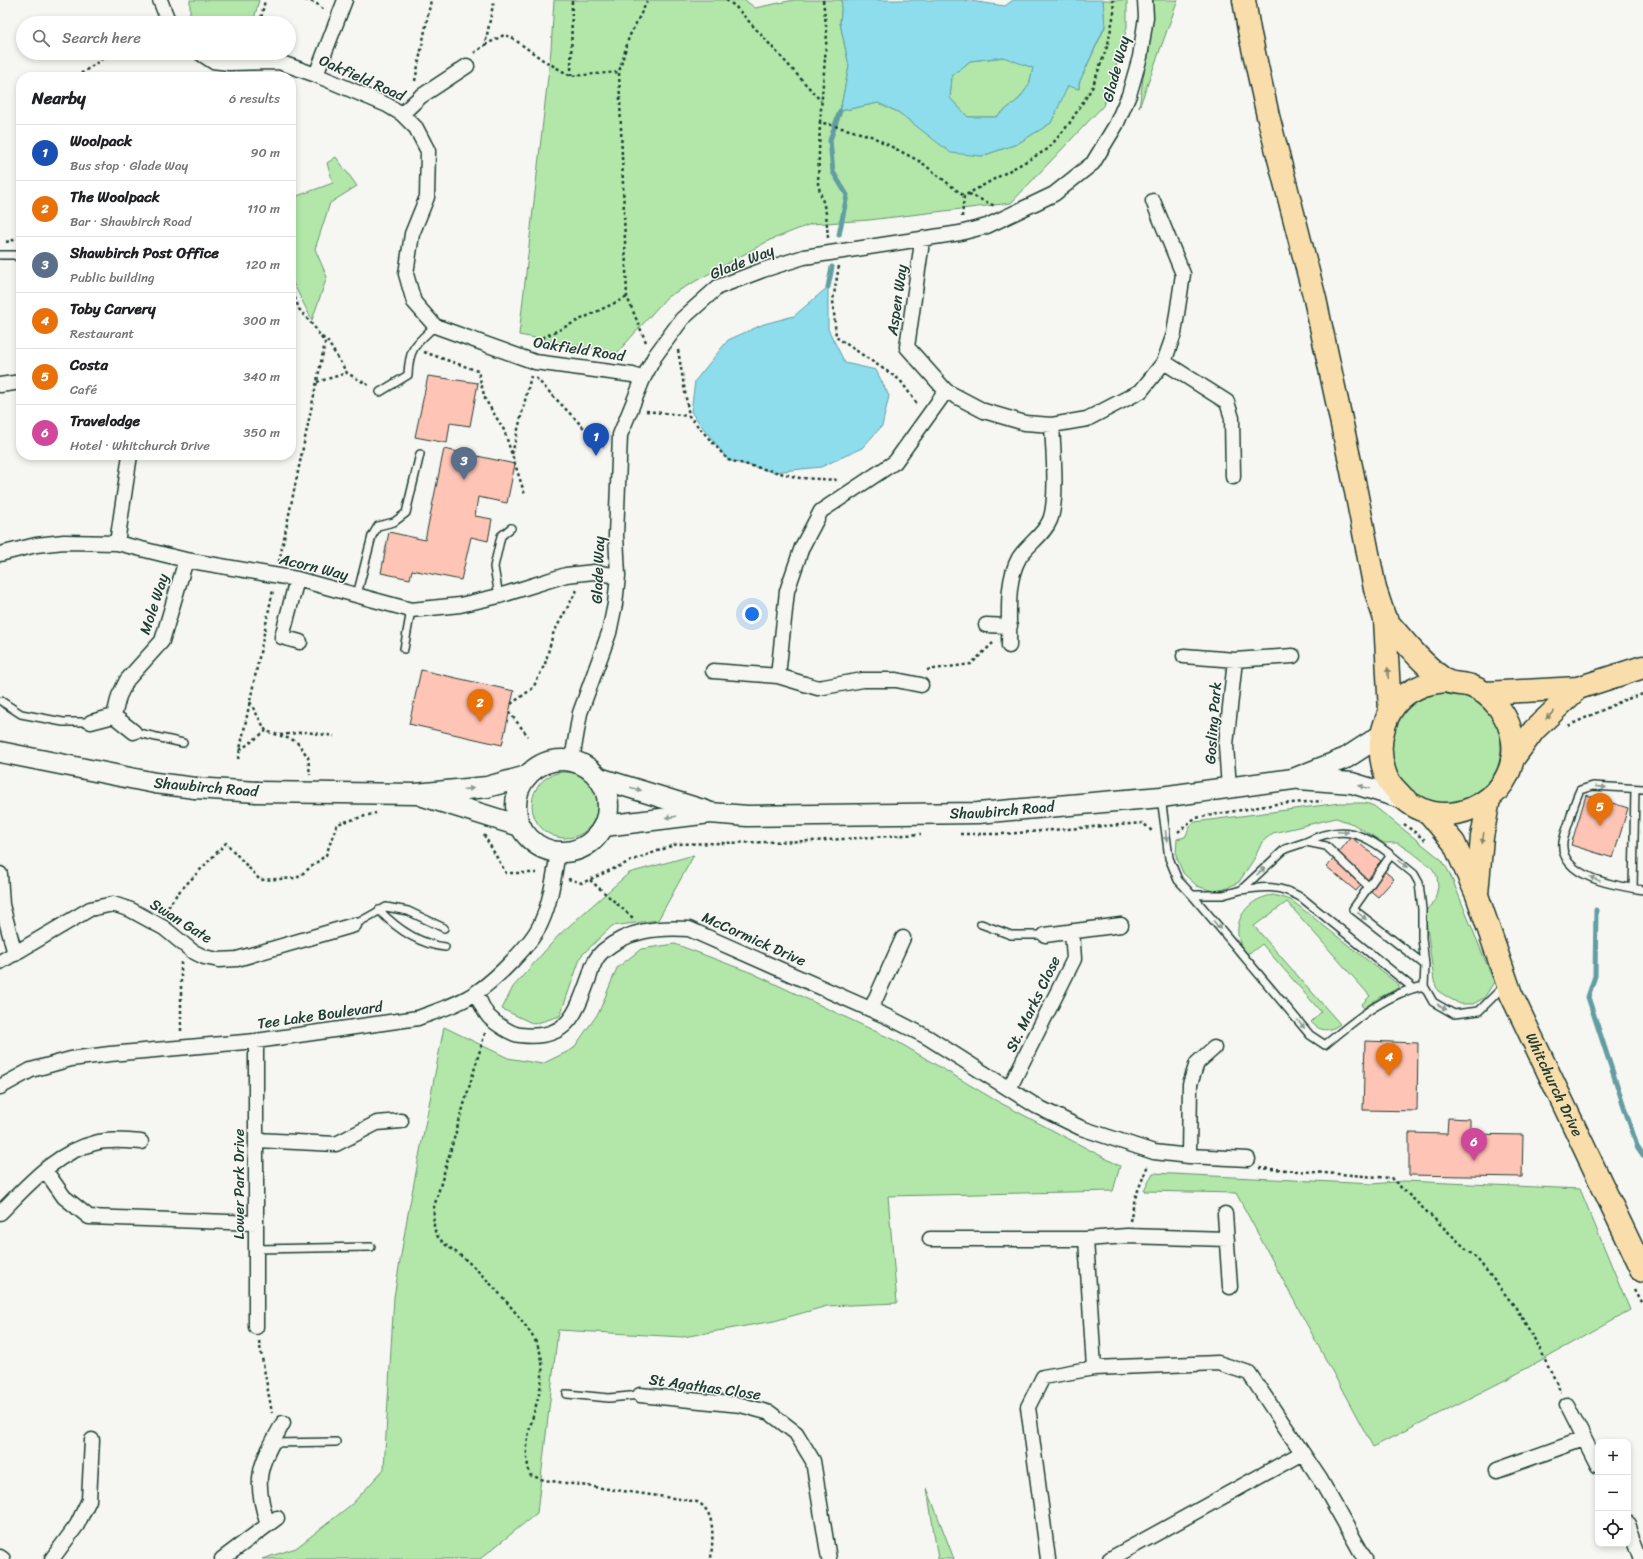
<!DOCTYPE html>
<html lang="en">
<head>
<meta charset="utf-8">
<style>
  :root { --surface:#fff; --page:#f6f6f6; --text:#202124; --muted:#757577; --line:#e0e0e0; --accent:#d93025 }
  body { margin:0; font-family:Sriracha,sans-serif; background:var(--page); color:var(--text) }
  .controls { position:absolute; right:12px; bottom:12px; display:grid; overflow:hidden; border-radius:8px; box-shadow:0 2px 6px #0003 }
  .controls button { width:36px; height:36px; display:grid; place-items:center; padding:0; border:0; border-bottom:1px solid var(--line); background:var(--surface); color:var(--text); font:20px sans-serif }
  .you { position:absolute; left:752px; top:614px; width:14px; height:14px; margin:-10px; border:3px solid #fff; border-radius:50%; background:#1a73e8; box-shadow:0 0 0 6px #1a73e833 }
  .badge { display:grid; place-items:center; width:26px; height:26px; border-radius:50%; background:var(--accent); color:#fff; font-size:13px; font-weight:700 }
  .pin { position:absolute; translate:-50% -33px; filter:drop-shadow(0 1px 2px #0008) }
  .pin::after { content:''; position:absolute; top:21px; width:14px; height:12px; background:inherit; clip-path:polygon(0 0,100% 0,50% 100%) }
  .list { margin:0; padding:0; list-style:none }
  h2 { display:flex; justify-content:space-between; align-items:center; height:52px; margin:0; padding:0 16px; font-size:17px }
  h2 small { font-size:13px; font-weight:400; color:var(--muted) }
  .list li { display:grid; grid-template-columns:26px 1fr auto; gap:12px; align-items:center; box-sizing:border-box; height:56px; padding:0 16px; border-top:1px solid var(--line) }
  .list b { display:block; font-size:15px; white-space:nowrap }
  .list p { margin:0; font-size:13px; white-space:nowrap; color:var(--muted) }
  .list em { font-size:13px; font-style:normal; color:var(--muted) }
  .icon { flex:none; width:22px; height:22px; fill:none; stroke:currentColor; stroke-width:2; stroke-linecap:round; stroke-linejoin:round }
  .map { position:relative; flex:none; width:1643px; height:1559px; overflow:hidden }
  .search { position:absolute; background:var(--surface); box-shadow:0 2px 6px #0003; left:16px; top:16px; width:280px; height:44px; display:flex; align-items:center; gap:10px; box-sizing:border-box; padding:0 14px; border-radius:22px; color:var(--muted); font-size:15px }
  .panel { position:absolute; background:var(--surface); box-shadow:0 2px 6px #0003; left:16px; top:72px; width:280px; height:388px; border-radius:16px }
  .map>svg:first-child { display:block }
  .green { fill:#b2e7a9; stroke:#68926e }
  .water { fill:#8eddec; stroke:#629da2; fill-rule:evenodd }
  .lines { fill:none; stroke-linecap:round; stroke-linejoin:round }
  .stream { stroke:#629da2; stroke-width:5 }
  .building { fill:#fec4b5; stroke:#1f3d34 }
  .lane-casing { stroke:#1f3d34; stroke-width:10 }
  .street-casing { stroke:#1f3d34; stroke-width:17 }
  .secondary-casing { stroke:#1f3d34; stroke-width:23 }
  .primary-casing { stroke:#1f3d34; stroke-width:25 }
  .path { stroke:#1f3d34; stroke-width:2.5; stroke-dasharray:3 3; stroke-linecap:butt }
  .lane { stroke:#f6f6f2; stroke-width:7 }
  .street { stroke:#f6f6f2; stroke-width:14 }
  .secondary { stroke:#f6f6f2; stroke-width:20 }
  .primary { stroke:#f9deab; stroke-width:22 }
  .secondary-bridge-casing { stroke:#1f3d34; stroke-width:23; stroke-linecap:butt }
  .secondary-bridge { stroke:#f6f6f2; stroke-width:20 }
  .oneway { fill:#81856a }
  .oneway2 { fill:#8a9a93 }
  .labels { text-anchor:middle; stroke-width:3; stroke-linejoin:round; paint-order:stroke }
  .street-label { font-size:15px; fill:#1f3d34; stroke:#f6f6f2 }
</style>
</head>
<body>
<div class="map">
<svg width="1643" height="1559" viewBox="0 0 1643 1559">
  <rect width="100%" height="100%" fill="#f6f6f2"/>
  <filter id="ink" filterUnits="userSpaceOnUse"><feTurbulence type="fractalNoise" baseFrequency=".025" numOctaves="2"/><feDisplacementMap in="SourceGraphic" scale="8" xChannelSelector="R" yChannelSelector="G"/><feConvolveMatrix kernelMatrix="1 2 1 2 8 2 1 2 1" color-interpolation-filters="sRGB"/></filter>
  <g filter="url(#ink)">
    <path class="green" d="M190,0H259L253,23H182L179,18H190Z
      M554,0H745L755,8L794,0H842L840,23L849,66L840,111L878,103L898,112L951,152L982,156L1017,144L1051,123L1068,85L1079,89V83L1105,27L1103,0H1127V27L1113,78L1103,106L1011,203L869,220L811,224L770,240L667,297L617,353L519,335L551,50Z
      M1153,0H1178L1139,108L1153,3Z
      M1005,57L1033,68L1029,85L1019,99L996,117H968L950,98L952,76L970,61Z
      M336,157L357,186L330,203L315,249L327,277L312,320L291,279V195L297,196L333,183L327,163Z
      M1391 748a55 55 0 1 1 110 0a55 55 0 1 1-110 0Z
      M532 805a33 33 0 1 1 66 0a33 33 0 1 1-66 0Z
      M1340,803H1366L1374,806L1442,860L1450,874L1494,982L1484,998L1473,1004H1460L1449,998L1438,991L1434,981L1425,912L1435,900L1438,887L1437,876L1432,868L1408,849L1397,843H1384L1353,824L1336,818L1273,833L1262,842L1254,859L1239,882L1225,889L1213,891L1197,886L1183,873L1176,856L1177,839L1185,837L1191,825L1195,822Z
      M694,855L658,920L612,926L581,956L560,1016L534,1024L502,1009L513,987L559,935L629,873Z
      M1273,895L1291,900L1399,985V988L1380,997L1364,1008L1361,1005L1370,996L1287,902L1254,926L1340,1024C1329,1032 1320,1032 1311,1022L1321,1012L1262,944L1253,951L1246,954C1227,929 1243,899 1273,895Z
      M675,944L752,973L898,1042L995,1100L1120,1166L1113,1191L888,1196L897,1303L827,1306L774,1321L683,1337L558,1330L537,1513L480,1559H262L296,1548L352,1504L384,1469L394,1297L407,1219L444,1027L508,1058L542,1064L573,1049L599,1012L617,968L641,949Z
      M1153,1173L1373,1184L1404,1181L1580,1189L1630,1310L1511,1377L1373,1447L1236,1193L1144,1191Z
      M927,1488L954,1559H938Z"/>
    <path class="water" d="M842,0H963L1005,6L1013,0H1103L1105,26L1079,83V89L1068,86L1051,123L1017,144L982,156L951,153L898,112L878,103L840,111L849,66L840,23ZM1003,57L1033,68L1029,85L1019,99L996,117H968L950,98L952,76L970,61Z
      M828,287V329L845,363L876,370L889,396L882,426L862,448L821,467L773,472L728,460L691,412L695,381L728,340L764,324L794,316Z"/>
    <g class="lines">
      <path class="stream" d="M839,235L847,195L833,172L830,140L840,111
        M828,287L832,267
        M1596,910L1595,976L1588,997L1637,1146L1643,1155"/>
    </g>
    <path class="building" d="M428,376L478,383L470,426L450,423L447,443L415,437Z
      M444,449L515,464L507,503L478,497L475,516L492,519L488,541L471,537L461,580L412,570L410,579L381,573L389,532L425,540Z
      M421,670L514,691L502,745L409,724Z
      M1586,795L1628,808L1613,858L1571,845Z
      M1351,837L1381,861L1377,865L1394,879L1378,897L1362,884L1356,891L1327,867Z
      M1365,1041L1418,1043L1417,1111L1363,1110Z
      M1448,1118L1470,1119V1134L1523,1135L1522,1177L1409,1175V1133L1447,1134Z"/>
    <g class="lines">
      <g class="lane-casing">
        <path id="lane" d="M0,255H15L21,260
          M380,392L408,375C409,347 416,344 435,326
          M357,595L372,536L378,526L394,522L406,513L420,454
          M499,596L494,567L501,536L511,528
          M404,649L411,610
          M1,701L21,714L63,722H91
          M134,732L183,743
          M1643,789L1593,786L1580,790C1575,800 1572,811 1569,822C1567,828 1564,836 1563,842C1559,878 1618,886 1643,890
          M1161,797L1169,858L1178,880L1192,895H1223L1241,890L1285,849L1306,842L1326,846L1368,886
          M1306,842C1341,825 1361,831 1391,855
          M1633,888L1635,789
          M1241,890C1264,886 1280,885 1302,898L1413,988
          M1192,895L1310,1035L1325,1045C1354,1021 1386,993 1424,986
          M379,910C397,929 419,944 445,947
          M981,924L1011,935H1045
          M354,925L386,907L408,911L444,928
          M1425,965L1422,938V909L1419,883L1414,874L1391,855L1353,909L1425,965L1424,986L1433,1002L1454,1014L1479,1011L1501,989L1506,991
          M256,1249L371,1247
          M567,1394L609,1398L640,1395
          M272,1443L336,1442"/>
      </g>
      <g class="street-casing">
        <path id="street" d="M160,0L169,23
          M200,53L212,61L229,63L279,62L316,75L387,105L402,114L416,128L428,151L427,197L412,234L406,274L414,302L435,326L535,362L633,375L643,379
          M316,75L345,0
          M402,114L420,97L467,66
          M921,240V249L907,347L946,391L984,411L1025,423L1052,425L1087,419L1141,391L1164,362L1174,334L1183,274L1153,201
          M1164,362L1227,402L1232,418L1233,477
          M0,385L21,382
          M117,543L130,455
          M0,554L36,545L64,542L117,543L186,560L297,579L411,610L460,605L499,596L566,575L594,572L618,576
          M297,579L282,637L300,642
          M986,625L1010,626
          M1009,646C1010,618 1005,583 1019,558C1027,545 1044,535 1050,520C1058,500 1053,448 1052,425
          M1184,656L1235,660L1293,656
          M713,671L778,676L818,688L863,680H896L921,685
          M778,676L787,591L802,547L821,511L895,462L946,391
          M114,716L119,696L127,680L162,641L186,560
          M91,722L114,716L134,732
          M572,760L580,713L609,633L615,604L618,576L616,535L620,435L643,379L655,356L682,319L718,287L763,270L804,257L960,233L987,226L1054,194L1093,163L1116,125L1129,95L1140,57L1146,17L1145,0
          M1229,788L1226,745L1235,660
          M0,874L2,905L15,954
          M1045,935L1121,925
          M0,962L90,909L113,904L131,910L164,928L192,951L204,957L219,960L237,959L354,925
          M476,993C480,1001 483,1010 489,1017C496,1024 511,1034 520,1035C568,1041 576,1014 590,975C592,967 596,957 603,951C628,930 657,927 689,929L890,1018L927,1037L1036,1106L1081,1128L1154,1152L1189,1156L1248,1159
          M871,1009L903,938
          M0,1087L31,1070L71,1059L110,1054L256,1041L418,1018C437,1011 460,1004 477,992C496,979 532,944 541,923C551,901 554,876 558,852
          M1009,1089L1074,959L1072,931
          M256,1140L336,1144L377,1123L401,1121
          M1189,1156L1190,1084L1197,1063L1214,1048
          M45,1170L64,1197L89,1217L256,1223
          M0,1213C27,1186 56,1152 95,1143C109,1139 126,1141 141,1142
          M1225,1214L1230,1287
          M930,1239H1086L1127,1236L1227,1239
          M1086,1239L1094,1368
          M256,1327V1041
          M640,1395L741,1405L770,1413L796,1433L813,1461L829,1559
          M1567,1405L1598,1466
          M1497,1470L1584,1439
          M1628,1524L1641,1559
          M268,1525C252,1477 260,1465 283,1423
          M0,1557L3,1559
          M52,1559L77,1525L89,1500L92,1440
          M222,1559L277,1518
          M1048,1559L1028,1407L1043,1377L1094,1368L1218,1363L1249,1373L1320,1479L1365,1559
          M1110,1559L1302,1453"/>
      </g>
      <g class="secondary-casing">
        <g id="secondary">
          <path d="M0,752L155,783L195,788"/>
          <circle cx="562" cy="806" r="46"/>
          <path d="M599,778L706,811"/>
          <path d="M1299,779L1352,783L1401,798"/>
          <path d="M257,792L416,794L487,787L527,776"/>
          <path d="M423,796L520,826"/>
          <path id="s1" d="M604,826L710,813L747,816L978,813L1161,797L1293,779L1346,758L1380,736"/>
        </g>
      </g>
      <g class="primary-casing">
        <g id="primary">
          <path d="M1244,0L1249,30L1268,116L1315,299L1352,471L1375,589L1385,619L1390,712"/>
          <path d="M1385,619C1404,641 1421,663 1445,680C1452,685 1463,683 1471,686C1493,694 1510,718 1513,741C1520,804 1436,841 1396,790C1391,785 1387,780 1385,773C1374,742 1385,702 1417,688C1426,683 1436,682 1446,681"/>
          <path d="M1485,693L1578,688L1643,667"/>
          <path d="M1512,760L1534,730L1578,688"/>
          <path id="s2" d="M1429,813L1454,843L1477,895L1511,994L1643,1271"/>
          <path d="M1477,894L1482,837L1489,799"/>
        </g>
      </g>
      <path class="path" d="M305,0L316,3L325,11
        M726,0L735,6L821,101
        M823,0L827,33L820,122L871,136L921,162L964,196
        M260,23L265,0
        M485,45L504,35L511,37L543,60L571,76L619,72
        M474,53L485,45L494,0
        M571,76L572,0
        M76,77L111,53
        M415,81L431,0
        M820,122L818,184L826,213L828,238
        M969,194L995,206
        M962,217L964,196L1048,149L1069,124L1092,88L1108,44L1114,13L1113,0
        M6,242L21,238
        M839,266L833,300L836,337L900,380L918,405
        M322,337L328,342L347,373L370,386
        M646,342L627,297L619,72L629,37L648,0
        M535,347L544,337L627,297
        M678,350L689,416
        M424,352L478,371L485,399L504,430L525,495
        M536,378L601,446H604
        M317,382L347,373
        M646,411L689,416L728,460L800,478L839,480
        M512,454L531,376
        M279,562L325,343L315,328L299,309L291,287
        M927,670L971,664L993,643
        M250,702L266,731L296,741L308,757L310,775
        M511,704L533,688L545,664L553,634L577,590
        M509,712L528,736
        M1568,726L1624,700L1643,694
        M280,735L306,732L334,736
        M240,750L266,731
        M238,759L273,590
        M1404,824L1425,840
        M1178,832L1195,818L1276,804L1322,801
        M960,834H1003L1143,823L1153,832
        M484,835L506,873H538
        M568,879L582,883L633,860L677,844L812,841L921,834
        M590,880L633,918
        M165,912L177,894L226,843L260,880L297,878L326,855L337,824L376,813
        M181,962V1033
        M485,1033L434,1207C434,1216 432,1229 438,1237C445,1246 457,1252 466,1260C486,1277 530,1325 539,1349C549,1375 534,1407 529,1432C526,1446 526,1461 530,1475L544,1480L687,1500C691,1501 696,1501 699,1503C717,1514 712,1542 711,1559
        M1259,1168L1391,1178L1478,1260L1516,1308L1538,1345L1561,1392
        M1130,1221L1135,1198L1148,1165
        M1635,1289L1643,1304
        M259,1341L272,1413"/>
      <use href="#lane" class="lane"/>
      <use href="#street" class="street"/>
      <use href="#secondary" class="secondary"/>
      <use href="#primary" class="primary"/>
      <g class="secondary-bridge-casing">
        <path id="secondary-bridge" d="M195,788L257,792"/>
      </g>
      <use href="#secondary-bridge" class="secondary-bridge"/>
    </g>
    <defs><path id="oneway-solid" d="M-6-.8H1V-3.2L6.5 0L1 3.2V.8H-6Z"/></defs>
    <g class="oneway">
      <use href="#oneway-solid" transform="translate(1388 673) rotate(-93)"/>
      <use href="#oneway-solid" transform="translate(1550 715) rotate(137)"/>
      <use href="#oneway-solid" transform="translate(1483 838) rotate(98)"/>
    </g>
    <g class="oneway2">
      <use href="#oneway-solid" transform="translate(1364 787) rotate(-164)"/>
      <use href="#oneway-solid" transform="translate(1601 787) rotate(6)"/>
      <use href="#oneway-solid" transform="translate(468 789) rotate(-6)"/>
      <use href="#oneway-solid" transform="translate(636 789) rotate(16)"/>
      <use href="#oneway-solid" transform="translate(671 817) rotate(173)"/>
      <use href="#oneway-solid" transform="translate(1343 832) rotate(2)"/>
      <use href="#oneway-solid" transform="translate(1166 836) rotate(84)"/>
      <use href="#oneway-solid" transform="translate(1403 864) rotate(37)"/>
      <use href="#oneway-solid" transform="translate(1261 871) rotate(-43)"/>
      <use href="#oneway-solid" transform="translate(1595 879) rotate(-158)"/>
      <use href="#oneway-solid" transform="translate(1362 916) rotate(38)"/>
      <use href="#oneway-solid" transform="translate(1217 925) rotate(50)"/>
      <use href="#oneway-solid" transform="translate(1442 1007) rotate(30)"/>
      <use href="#oneway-solid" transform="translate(1301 1024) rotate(50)"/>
    </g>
  </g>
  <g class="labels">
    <g class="street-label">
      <text transform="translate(1116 69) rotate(-75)" y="5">Glade Way</text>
      <text transform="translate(362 78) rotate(24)" y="5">Oakfield Road</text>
      <text transform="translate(742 262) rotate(-22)" y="5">Glade Way</text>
      <text transform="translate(897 300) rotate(-82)" y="5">Aspen Way</text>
      <text transform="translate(579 349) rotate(9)" y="5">Oakfield Road</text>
      <text transform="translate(314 567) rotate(14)" y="5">Acorn Way</text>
      <text transform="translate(598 570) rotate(-88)" y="5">Glade Way</text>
      <text transform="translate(154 604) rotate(-72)" y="5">Mole Way</text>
      <text transform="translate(1213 723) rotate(-86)" y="5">Gosling Park</text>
      <text transform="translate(206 787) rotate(5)" y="5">Shawbirch Road</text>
      <text dy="5" stroke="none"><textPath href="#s1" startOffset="399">Shawbirch Road</textPath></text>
      <text transform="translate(181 921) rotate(32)" y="5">Swan Gate</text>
      <text transform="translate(754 939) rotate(24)" y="5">McCormick Drive</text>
      <text transform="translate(1033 1004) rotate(-64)" y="5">St. Marks Close</text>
      <text transform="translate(320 1015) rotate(-8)" y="5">Tee Lake Boulevard</text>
      <text dy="5" stroke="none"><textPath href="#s2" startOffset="301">Whitchurch Drive</textPath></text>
      <text transform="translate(239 1184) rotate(-90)" y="5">Lower Park Drive</text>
      <text transform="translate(705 1387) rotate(8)" y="5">St Agathas Close</text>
    </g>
  </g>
</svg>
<div class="controls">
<button>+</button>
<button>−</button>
<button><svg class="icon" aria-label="locate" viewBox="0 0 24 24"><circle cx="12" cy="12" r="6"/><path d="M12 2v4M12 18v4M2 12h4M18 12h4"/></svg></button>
</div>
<div class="you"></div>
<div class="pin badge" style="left:596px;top:456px;background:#1a4fb4">1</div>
<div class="pin badge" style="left:480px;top:722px;background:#e8710a">2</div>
<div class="pin badge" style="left:464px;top:480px;background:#5c6f8a">3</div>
<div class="pin badge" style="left:1389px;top:1076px;background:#e8710a">4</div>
<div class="pin badge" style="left:1600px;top:826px;background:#e8710a">5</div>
<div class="pin badge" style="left:1474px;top:1161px;background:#d1479c">6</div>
<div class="search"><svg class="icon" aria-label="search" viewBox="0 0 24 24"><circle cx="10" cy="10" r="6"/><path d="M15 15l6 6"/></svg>Search here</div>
<section class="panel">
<h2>Nearby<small>6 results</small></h2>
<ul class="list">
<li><span class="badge" style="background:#1a4fb4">1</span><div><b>Woolpack</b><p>Bus stop · Glade Way</p></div><em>90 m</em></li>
<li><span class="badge" style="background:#e8710a">2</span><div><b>The Woolpack</b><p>Bar · Shawbirch Road</p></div><em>110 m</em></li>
<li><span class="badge" style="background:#5c6f8a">3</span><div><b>Shawbirch Post Office</b><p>Public building</p></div><em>120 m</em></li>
<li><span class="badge" style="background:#e8710a">4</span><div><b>Toby Carvery</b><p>Restaurant</p></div><em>300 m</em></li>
<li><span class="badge" style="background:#e8710a">5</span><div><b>Costa</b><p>Café</p></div><em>340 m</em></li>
<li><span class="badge" style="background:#d1479c">6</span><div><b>Travelodge</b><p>Hotel · Whitchurch Drive</p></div><em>350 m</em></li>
</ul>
</section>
</div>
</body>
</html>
